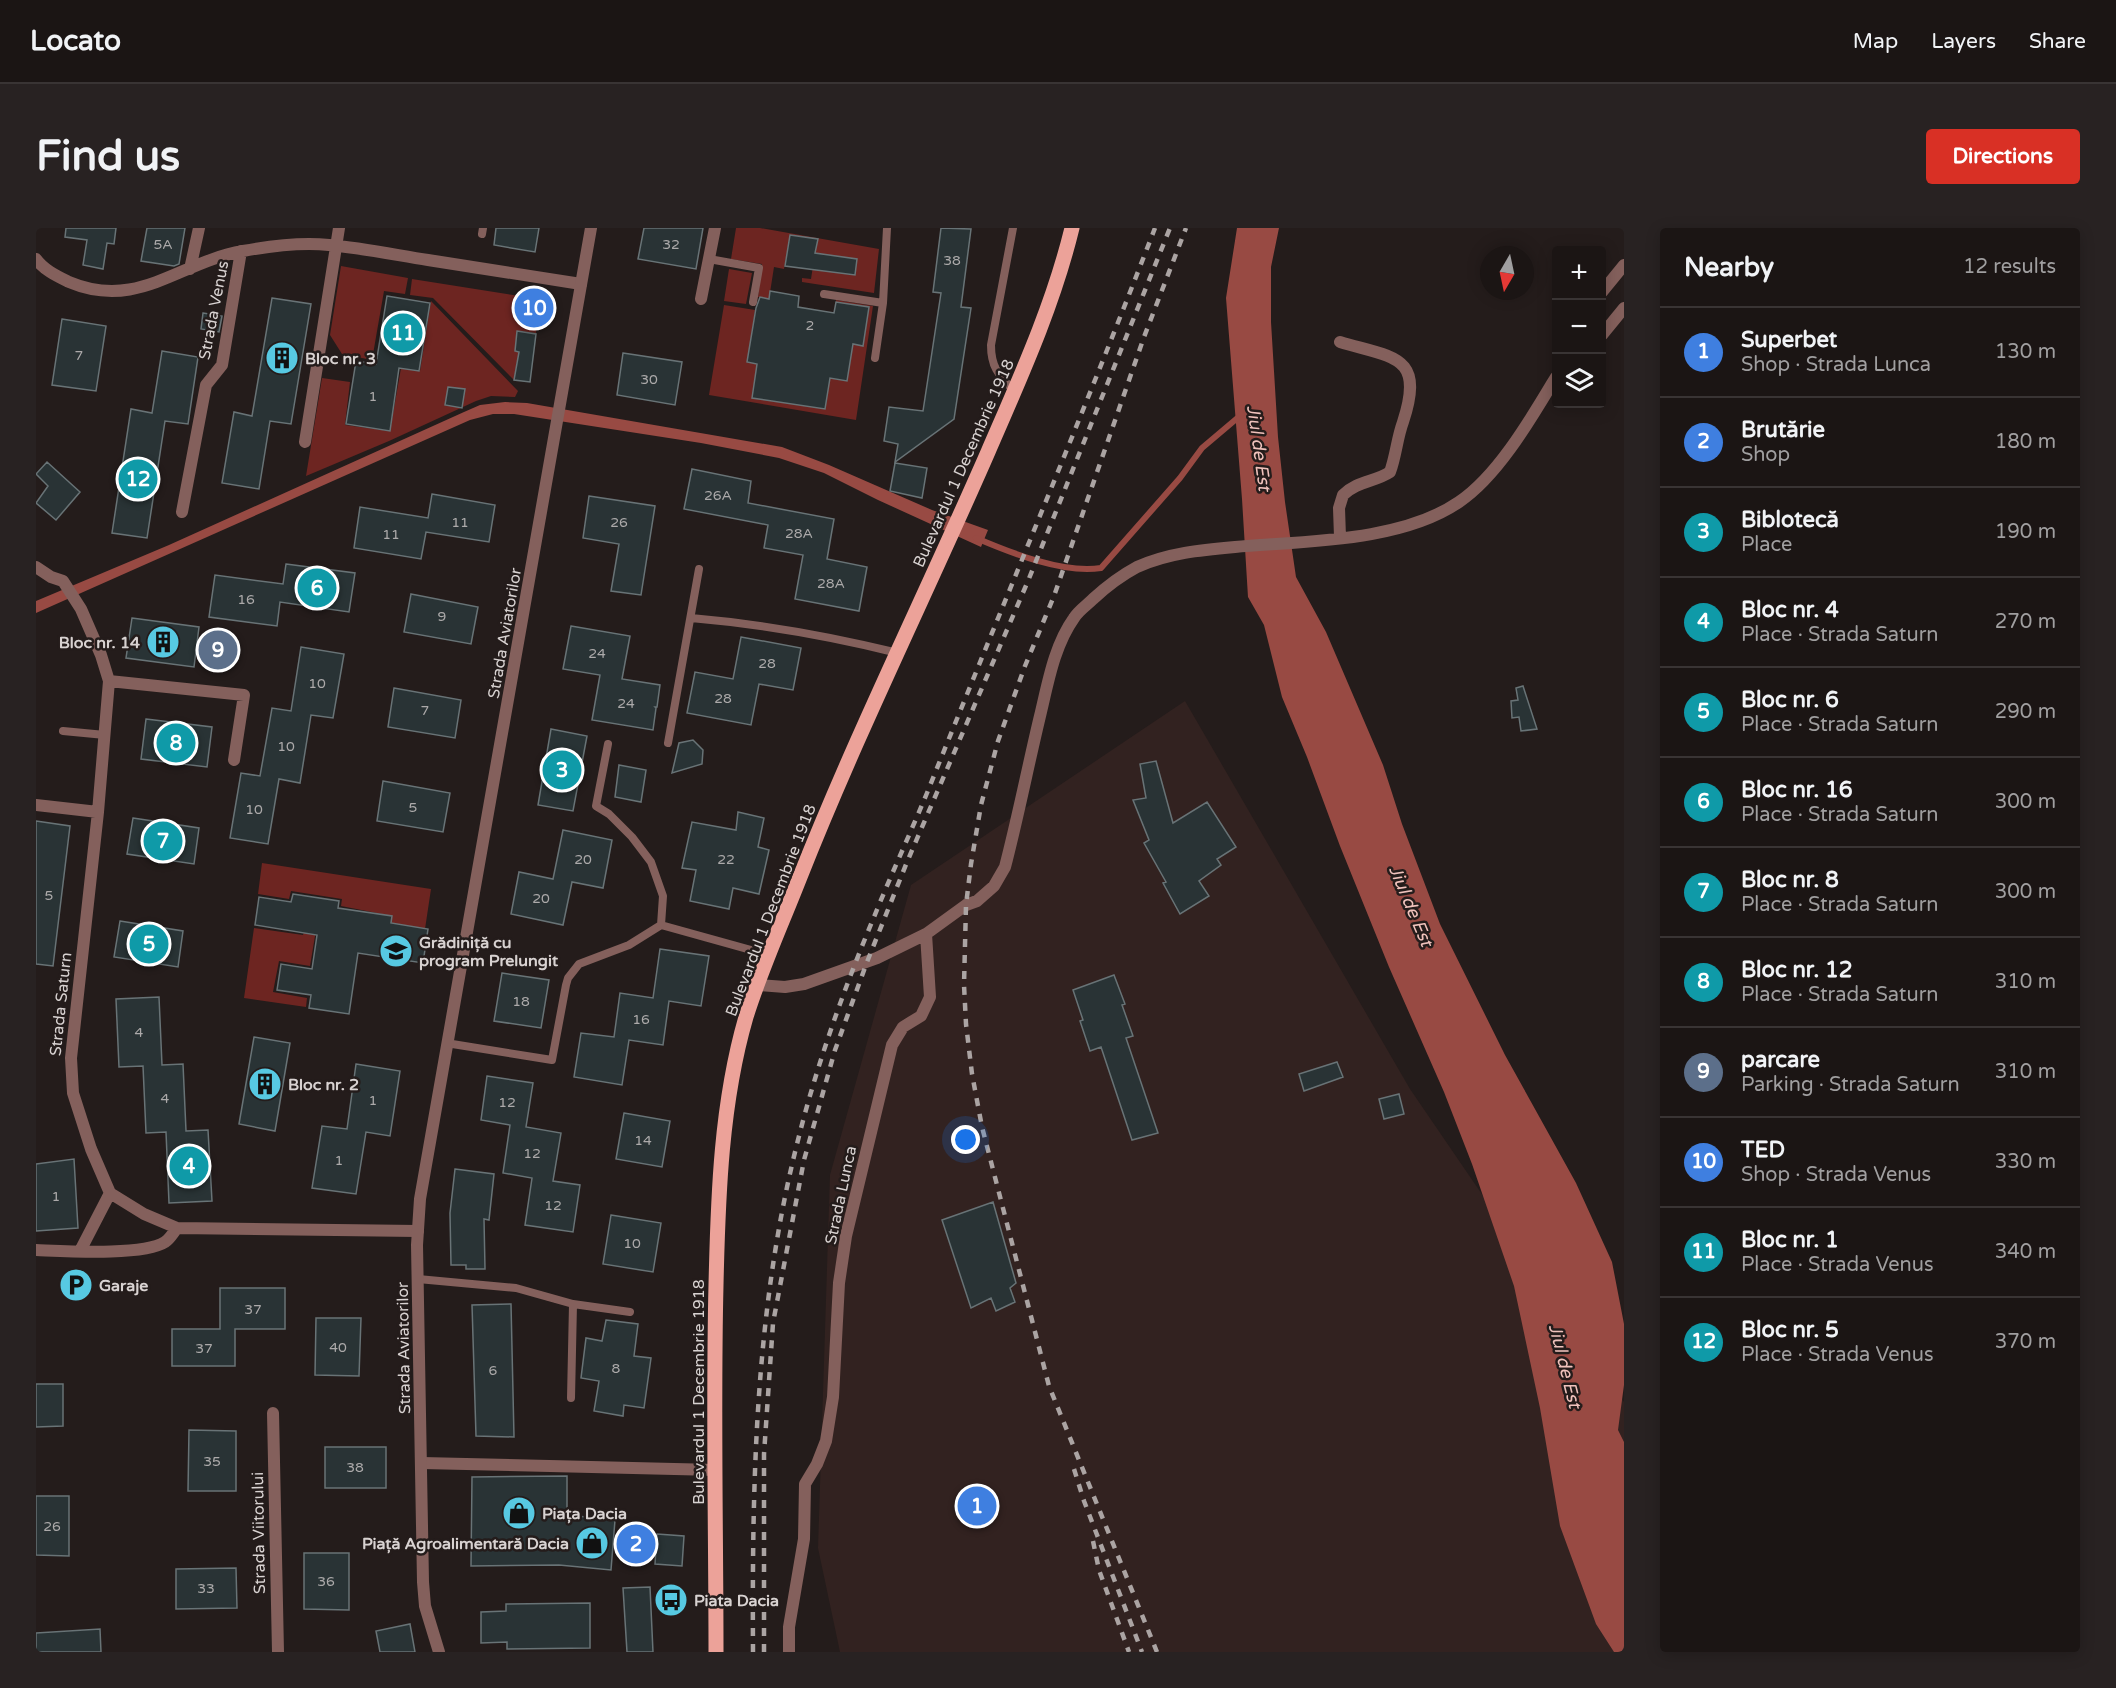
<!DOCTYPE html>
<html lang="en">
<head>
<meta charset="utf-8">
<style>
  :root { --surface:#1b1514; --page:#282222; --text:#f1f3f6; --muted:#a09fa0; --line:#393434; --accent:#d93025 }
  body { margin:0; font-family:"Varela Round",sans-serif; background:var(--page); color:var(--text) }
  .controls { position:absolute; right:18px; top:18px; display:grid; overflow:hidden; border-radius:6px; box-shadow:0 3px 15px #0003 }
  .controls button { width:54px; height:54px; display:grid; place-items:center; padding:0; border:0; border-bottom:2px solid var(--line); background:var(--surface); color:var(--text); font:30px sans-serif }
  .compass { position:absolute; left:1444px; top:18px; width:54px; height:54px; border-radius:50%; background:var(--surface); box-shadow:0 3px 15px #0003; rotate:189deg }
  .you { position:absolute; left:930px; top:912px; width:21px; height:21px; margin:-15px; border:4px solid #fff; border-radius:50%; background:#1a73e8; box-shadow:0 0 0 9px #1a73e833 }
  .badge { display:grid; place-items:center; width:39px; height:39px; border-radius:50%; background:var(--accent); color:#fff; font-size:20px; font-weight:700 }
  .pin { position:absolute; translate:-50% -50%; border:3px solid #fff; box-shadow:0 2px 6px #0006 }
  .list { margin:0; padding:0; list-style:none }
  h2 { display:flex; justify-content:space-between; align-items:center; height:78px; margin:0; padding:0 24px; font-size:26px }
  h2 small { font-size:20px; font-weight:400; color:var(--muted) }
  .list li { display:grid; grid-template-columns:39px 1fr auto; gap:18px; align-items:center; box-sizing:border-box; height:90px; padding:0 24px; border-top:2px solid var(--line) }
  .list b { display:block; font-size:22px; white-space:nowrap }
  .list p { margin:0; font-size:20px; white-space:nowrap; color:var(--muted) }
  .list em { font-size:20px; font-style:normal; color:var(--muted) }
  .icon { flex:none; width:33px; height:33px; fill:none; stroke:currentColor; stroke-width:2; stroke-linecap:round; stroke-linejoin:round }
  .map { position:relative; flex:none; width:1588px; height:1424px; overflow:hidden; border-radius:6px }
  header { display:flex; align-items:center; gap:36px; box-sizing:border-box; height:84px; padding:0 30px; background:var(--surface); border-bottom:2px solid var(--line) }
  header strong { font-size:28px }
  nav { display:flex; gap:33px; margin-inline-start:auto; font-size:21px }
  .intro { display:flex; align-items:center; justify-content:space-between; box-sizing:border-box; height:144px; padding:0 36px }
  h1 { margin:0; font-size:42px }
  .button { padding:15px 27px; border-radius:6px; background:var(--accent); color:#fff; font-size:21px; font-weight:700 }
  main { display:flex; gap:36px; padding:0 36px }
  aside { flex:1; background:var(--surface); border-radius:6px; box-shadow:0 3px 15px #0003 }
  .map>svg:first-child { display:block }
  .built { fill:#322220 }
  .green { fill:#6d2521 }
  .water { fill:#984a43 }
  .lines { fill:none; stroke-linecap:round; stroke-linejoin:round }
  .stream { stroke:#984a43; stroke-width:6 }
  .building { fill:#293335; stroke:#687376; stroke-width:1.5 }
  .service { stroke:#84605c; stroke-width:8 }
  .minor { stroke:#84605c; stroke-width:12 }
  .tertiary { stroke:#84605c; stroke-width:12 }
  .primary { stroke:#eca299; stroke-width:15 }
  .rail { stroke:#aba4a3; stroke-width:4.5; stroke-dasharray:8 8; stroke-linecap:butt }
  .labels { text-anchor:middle; stroke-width:5; stroke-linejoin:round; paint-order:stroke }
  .number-label { font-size:14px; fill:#acaaaa }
  .street-label { font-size:16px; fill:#d8d2d1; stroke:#241c1b }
  .poi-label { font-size:16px; font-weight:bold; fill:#d8d2d1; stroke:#241c1b; text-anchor:start }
  .water-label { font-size:18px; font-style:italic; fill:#f0c2bc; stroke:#241c1b }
</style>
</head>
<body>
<header>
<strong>Locato</strong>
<nav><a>Map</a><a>Layers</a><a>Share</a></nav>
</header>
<div class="intro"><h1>Find us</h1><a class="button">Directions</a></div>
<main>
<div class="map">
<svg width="1588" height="1424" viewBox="0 0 1588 1424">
  <rect width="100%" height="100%" fill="#241c1b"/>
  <path class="built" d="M1149,473L1374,861L1588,1174V1424H804L782,1320L794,947L875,657Z"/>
  <path class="green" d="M700,0H724L843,21L838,65L766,54V50L775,51L781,12L754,7L748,41L738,39L733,71L722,69L726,36L695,31Z
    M305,38L372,50L369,66L348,63L336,132L306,126L294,107Z
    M693,41L716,45L710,76L688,73Z
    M376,51L490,69L488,86L502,88L500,105L481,103L479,123L497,126L496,135L481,133L478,152L397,70L374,67Z
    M800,72L837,78L820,192L673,167L688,77L719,82L712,134L721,136L716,169L749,175L782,148L811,153L817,116L827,117L833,79L800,74Z
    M395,73L482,163L479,169L455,168L440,173L353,213L270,248L286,150L314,154L309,197L354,203L365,140L384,143Z
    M226,635L395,661L389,701L356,695V688L305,678L306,671L255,663L253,671L222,666Z
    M218,700L267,707L269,701L280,702L274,738L243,733L237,764L271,770L270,779L208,770Z"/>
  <path class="water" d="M1201,0H1243L1235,39V94L1242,209L1249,274L1260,349L1290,404L1347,537L1366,596L1404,696L1469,827L1540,955L1576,1034L1588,1096V1157L1582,1202L1588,1214V1424H1578L1560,1396L1524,1298L1504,1180L1478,1058L1436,936L1408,864L1353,739L1304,618L1271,529L1246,469L1228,397L1212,369L1206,271L1190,70Z
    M469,174L491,175L746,219L793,237L896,282L952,302L945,319L842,272L788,245L743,230L665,215L478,186H457L434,192L0,385V373L133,317L428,184L444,177Z"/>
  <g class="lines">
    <path class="stream" d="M940,310C975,325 1028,346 1065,340L1144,250L1166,220L1205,187"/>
  </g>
  <path class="building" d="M30,0H80L78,16L71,15L67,41L47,37L51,12L29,9Z
    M111,0H149L143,36L138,38L105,33Z
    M460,0H503L499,24L458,17Z
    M608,0H667L660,41L602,31Z
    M905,0L935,1L925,79L935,80L918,191L859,234L862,216L848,213L853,179L887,183L905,65L897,64Z
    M754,7L782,11L779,25L821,31L819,47L749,38Z
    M734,63L763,68L762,79L798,85L800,74L833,79L827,118L817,116L811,153L794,150L789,181L716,170L721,136L711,134L720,80L724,69L733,71Z
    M351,68L394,75L383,143L363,140L354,203L310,196L320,133L340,136Z
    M236,70L275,76L255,196L234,193L223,261L186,255L198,184L216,188Z
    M167,85L186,88L183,104L165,101Z
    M26,91L70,98L60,163L16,157Z
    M481,103L500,106L494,154L478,152L483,124L479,123Z
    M126,123L162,129L152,196L129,193L111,310L76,305L95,181L116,185Z
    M587,125L646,134L639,177L581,167Z
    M412,159L429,161L426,180L409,177Z
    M11,234L44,264L20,292L0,275L12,258L0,246Z
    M859,235L891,240L886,270L854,263Z
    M656,241L715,253L712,275L798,291L791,331L831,339L823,383L759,371L767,327L728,320L732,297L648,281Z
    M396,266L459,277L453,314L390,304L385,331L318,320L324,279L392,290Z
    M553,268L619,278L605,367L575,363L583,316L547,310Z
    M250,336L319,345L313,384L244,374L241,398L173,389L179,347L247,356Z
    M375,366L442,379L435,416L368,404Z
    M96,390L163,399L158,439L90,430Z
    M535,398L594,408L586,451L624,457L621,479H619L620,480L617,502L556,492L564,447L527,441Z
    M705,409L765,420L757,462L723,456L715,497L651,485L659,444L697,451Z
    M265,419L308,426L297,490L275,487L264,555L243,551L232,616L194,610L205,545L224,548L236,480L255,483Z
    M1487,458L1501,501L1485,503L1483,489L1476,490L1475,473L1482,472L1480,460Z
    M358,460L425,472L419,510L352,499Z
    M110,491L176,499L171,539L105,531Z
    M515,501L551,508L537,583L502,577Z
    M657,512L667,522L666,536L636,545L643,515Z
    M1120,533L1137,595L1171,574L1200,619L1181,631L1185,637L1163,653L1173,668L1144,686L1127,655L1130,654L1108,615L1113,612L1097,572L1110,570L1104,536Z
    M583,537L610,542L605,574L579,569Z
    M347,553L414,565L407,604L341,593Z
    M702,584L728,590L722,619L733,622L723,666L697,660L693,681L654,673L660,642L646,640L656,594L700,602Z
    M97,590L163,600L158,636L91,626Z
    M0,593L34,598L17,738L0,736Z
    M527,602L576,612L567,660L536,654L527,697L475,686L483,644L517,651Z
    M257,666L303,673L302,680L356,688L355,695L392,701L387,735L322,725L313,786L273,780L275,767L241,762L245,736L276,741L281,707L219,697L223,669L255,674Z
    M84,693L147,703L142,739L78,729Z
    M624,721L673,728L665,778L633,773L627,817L593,812L586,857L538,849L545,805L578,809L584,765L617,770Z
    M466,745L513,752L505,800L458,793Z
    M1078,747L1089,776L1086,777L1097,808L1090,810L1122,905L1096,912L1065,819L1054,823L1044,793L1047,792L1037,762Z
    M123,769L126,837L147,836L150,903L172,902L176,973L133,975L130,904L110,905L107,838L83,839L80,771Z
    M218,809L254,815L239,903L203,896Z
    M1301,834L1307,849L1268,863L1263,846Z
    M320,836L364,843L354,908L330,904L320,966L276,960L286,898L311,901Z
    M451,848L497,855L490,899L525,905L517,953L544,957L537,1004L489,997L496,950L467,945L474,897L445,892Z
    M1363,866L1368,886L1348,891L1343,871Z
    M588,885L634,893L626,939L580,931Z
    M38,931L42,1000L0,1003V936Z
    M419,941L458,946L453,992L448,991L449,1041H430V1037H415L414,985Z
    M957,974L980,1055L974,1060L979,1074L960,1083L955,1070L935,1080L906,992Z
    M575,987L625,995L617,1044L567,1036Z
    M184,1060H249V1101H199V1138H136V1101H184Z
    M475,1076L478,1209L440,1208L436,1077Z
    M280,1090H325L323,1148L279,1147Z
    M570,1092L602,1096L598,1128L615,1130L608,1180L588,1177L587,1188L558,1183L563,1153L545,1150L550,1110L566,1113Z
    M0,1156H27V1198L0,1199Z
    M153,1202L200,1203V1263H152Z
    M289,1219H350V1260H289Z
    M531,1248V1287L579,1292L575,1342L523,1337L435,1338L436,1249Z
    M0,1268H33V1328L0,1327Z
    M621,1306L648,1308L646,1338L619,1336Z
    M268,1325H313V1382L268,1381Z
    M200,1340L201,1380L140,1381V1341Z
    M614,1359L617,1424H591L587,1360Z
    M554,1375V1420L471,1421V1414L445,1415V1384L470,1383V1376Z
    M374,1396L379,1424H344L340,1403Z
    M64,1401L65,1424H0V1405Z"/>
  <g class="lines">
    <path class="service" d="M977,0L955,117C955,140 963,147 978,163
      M446,6L447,0
      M673,31L723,40L717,74
      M788,66L847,75
      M839,130L847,75L851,0
      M655,390C725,396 793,408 862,425
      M27,503L69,507
      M632,515L663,341
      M572,516L560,578L573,586L596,609L615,634L627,668L625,697
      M410,815L516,832L530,757L532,750L543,736L593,717L625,697L733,727
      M382,1051L480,1060L537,1076
      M535,1170L537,1076L594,1084"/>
    <path class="minor" d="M0,31C8,42 21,48 33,54C102,83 143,34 207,23C234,18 266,14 293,17C326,20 360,27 392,32C443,40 494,48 545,56
      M154,41L163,0
      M1566,64L1588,37
      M665,71L679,0
      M1566,107L1588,80
      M1304,114C1358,130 1389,127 1367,194C1361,210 1360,228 1354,244C1339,254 1321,253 1307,267L1303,280L1304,309
      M269,214L303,0
      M146,284L170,157L186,137L205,23
      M0,339L15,349L27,353L45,381L65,427L73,453L62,584L35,830L37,865L55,921L74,965L108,986L141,1000L382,1003
      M73,453L208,467L198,532
      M0,577L62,584
      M890,706L930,677L941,673L958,658L969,639C982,589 992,538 1004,488C1012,455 1018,418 1038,390C1042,383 1051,377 1057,371C1070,359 1086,347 1101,339C1132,325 1165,322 1199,319C1268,313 1365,314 1423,274C1462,248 1496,189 1520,149
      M721,757L749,759L768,756L841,730L890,706L894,769L885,788L867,799L856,817L810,1008L803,1055L797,1169L790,1213L781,1236L769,1256L768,1311L753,1399V1424
      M0,1022C28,1023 108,1028 129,1014C134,1011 137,1005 141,1000
      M44,1023L74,965
      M237,1185L242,1424
      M386,1235L680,1242"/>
    <path class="tertiary" d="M403,1424L389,1378L387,1354L381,1017L384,971L555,0"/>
    <path class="primary" d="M680,1424C680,1302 677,1179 680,1057C682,968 685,875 710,789C725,741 746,695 764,649C821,505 890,366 952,224C984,150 1017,78 1036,0"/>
    <path class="rail" d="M1038,1241L1048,1273L1106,1424
      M1057,1313L1063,1342L1093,1424
      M717,1424C716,1254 719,1083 761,916C780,839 807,763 838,689C855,647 874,606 891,565C967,376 1046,189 1119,0
      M728,1424V1226L737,1095L768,932L799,822L831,734L871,634L992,353L1134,0
      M1121,1424L1013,1158L946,899L936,846L930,796L928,757L930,677L935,636L945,577L962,513L989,438L1018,368L1108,109L1150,0"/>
  </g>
  <defs>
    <g id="building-disc" transform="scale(1.725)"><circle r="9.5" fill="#57c9e2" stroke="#241c1b"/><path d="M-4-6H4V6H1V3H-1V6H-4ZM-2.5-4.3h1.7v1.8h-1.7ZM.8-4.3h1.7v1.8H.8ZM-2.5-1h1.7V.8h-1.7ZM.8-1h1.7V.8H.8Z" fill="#111"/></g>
    <g id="school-disc" transform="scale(1.725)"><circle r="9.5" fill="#57c9e2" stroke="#241c1b"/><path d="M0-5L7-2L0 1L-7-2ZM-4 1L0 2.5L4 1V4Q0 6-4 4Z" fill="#111"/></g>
    <g id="parking-disc" transform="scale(1.725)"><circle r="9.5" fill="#57c9e2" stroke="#241c1b"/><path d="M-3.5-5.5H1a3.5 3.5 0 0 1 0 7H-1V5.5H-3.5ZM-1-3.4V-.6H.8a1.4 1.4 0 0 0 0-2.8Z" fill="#111"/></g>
    <g id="shop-disc" transform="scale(1.725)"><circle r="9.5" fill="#57c9e2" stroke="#241c1b"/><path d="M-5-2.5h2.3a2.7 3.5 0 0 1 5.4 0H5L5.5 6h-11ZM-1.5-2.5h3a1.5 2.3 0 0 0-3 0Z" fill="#111"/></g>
    <g id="bus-disc" transform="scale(1.725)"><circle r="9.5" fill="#57c9e2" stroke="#241c1b"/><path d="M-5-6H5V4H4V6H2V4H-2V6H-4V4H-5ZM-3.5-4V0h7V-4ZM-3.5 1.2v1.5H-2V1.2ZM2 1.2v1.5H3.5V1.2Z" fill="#111"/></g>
  </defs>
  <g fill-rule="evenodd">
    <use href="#building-disc" x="246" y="130"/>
    <use href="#building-disc" x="127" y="414"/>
    <use href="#school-disc" x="360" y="723"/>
    <use href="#building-disc" x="229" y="856"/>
    <use href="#parking-disc" x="40" y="1057"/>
    <use href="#shop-disc" x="483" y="1285"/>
    <use href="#shop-disc" x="556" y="1315"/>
    <use href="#bus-disc" x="635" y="1372"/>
  </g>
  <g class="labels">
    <g class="number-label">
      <text x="127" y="21">5A</text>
      <text x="635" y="21">32</text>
      <text x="916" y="37">38</text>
      <text x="774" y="102">2</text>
      <text x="43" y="132">7</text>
      <text x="613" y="156">30</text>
      <text x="337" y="173">1</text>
      <text x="682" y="272">26A</text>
      <text x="424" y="299">11</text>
      <text x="583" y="299">26</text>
      <text x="763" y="310">28A</text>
      <text x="355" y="311">11</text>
      <text x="795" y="360">28A</text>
      <text x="210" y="376">16</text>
      <text x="406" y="393">9</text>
      <text x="561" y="430">24</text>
      <text x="731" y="440">28</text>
      <text x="281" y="460">10</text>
      <text x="687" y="475">28</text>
      <text x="590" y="480">24</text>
      <text x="389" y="487">7</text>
      <text x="250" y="523">10</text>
      <text x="377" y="584">5</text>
      <text x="218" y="586">10</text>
      <text x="547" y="636">20</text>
      <text x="690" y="636">22</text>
      <text x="13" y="672">5</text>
      <text x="505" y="675">20</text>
      <text x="485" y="778">18</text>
      <text x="605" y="796">16</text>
      <text x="103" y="809">4</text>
      <text x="129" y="875">4</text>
      <text x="337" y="877">1</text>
      <text x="471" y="879">12</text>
      <text x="607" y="917">14</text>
      <text x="496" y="930">12</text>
      <text x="303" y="937">1</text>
      <text x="20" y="973">1</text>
      <text x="517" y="982">12</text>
      <text x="596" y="1020">10</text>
      <text x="217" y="1086">37</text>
      <text x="302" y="1124">40</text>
      <text x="168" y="1125">37</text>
      <text x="580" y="1145">8</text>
      <text x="457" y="1147">6</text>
      <text x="176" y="1238">35</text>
      <text x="319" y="1244">38</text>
      <text x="16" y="1303">26</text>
      <text x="290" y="1358">36</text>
      <text x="170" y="1365">33</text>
    </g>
    <g class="street-label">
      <text transform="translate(177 82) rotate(-79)" y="6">Strada Venus</text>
      <text transform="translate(927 235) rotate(-66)" y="6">Bulevardul 1 Decembrie 1918</text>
      <text transform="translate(468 405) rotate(-80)" y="6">Strada Aviatorilor</text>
      <text transform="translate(734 682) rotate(-69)" y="6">Bulevardul 1 Decembrie 1918</text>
      <text transform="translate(24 776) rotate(-84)" y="6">Strada Saturn</text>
      <text transform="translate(804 967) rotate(-78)" y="6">Strada Lunca</text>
      <text transform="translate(367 1120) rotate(-91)" y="6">Strada Aviatorilor</text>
      <text transform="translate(662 1164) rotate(-90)" y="6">Bulevardul 1 Decembrie 1918</text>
      <text transform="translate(222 1305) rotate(-91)" y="6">Strada Viitorului</text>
    </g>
    <g class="poi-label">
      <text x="269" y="136">Bloc nr. 3</text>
      <text x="104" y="420" text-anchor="end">Bloc nr. 14</text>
      <text x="383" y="720">Grădiniță cu<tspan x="383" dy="18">program Prelungit</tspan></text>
      <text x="252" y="862">Bloc nr. 2</text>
      <text x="63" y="1063">Garaje</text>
      <text x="506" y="1291">Piața Dacia</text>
      <text x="533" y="1321" text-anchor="end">Piață Agroalimentară Dacia</text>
      <text x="658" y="1378">Piata Dacia</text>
    </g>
    <g class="water-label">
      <text transform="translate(1223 220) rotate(82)" y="6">Jiul de Est</text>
      <text transform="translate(1375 678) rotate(67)" y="6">Jiul de Est</text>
      <text transform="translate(1529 1138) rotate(76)" y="6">Jiul de Est</text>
    </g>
  </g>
</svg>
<div class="controls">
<button>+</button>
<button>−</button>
<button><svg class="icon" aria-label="layers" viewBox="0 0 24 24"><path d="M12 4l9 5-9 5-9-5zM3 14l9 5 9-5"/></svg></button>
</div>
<svg class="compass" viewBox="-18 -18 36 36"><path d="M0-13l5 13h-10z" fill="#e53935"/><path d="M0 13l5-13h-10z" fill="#a09fa0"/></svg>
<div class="you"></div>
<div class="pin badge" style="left:941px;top:1278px;background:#3f7fe0">1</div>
<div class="pin badge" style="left:600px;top:1316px;background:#3f7fe0">2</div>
<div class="pin badge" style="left:526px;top:542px;background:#0f9aa8">3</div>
<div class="pin badge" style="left:153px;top:938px;background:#0f9aa8">4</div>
<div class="pin badge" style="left:113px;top:716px;background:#0f9aa8">5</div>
<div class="pin badge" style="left:281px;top:360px;background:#0f9aa8">6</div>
<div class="pin badge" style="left:127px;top:613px;background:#0f9aa8">7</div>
<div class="pin badge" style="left:140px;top:515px;background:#0f9aa8">8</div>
<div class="pin badge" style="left:182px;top:422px;background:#5c6f8a">9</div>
<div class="pin badge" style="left:498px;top:80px;background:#3f7fe0">10</div>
<div class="pin badge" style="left:367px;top:105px;background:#0f9aa8">11</div>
<div class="pin badge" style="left:102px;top:251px;background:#0f9aa8">12</div>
</div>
<aside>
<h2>Nearby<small>12 results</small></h2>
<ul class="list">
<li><span class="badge" style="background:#3f7fe0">1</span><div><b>Superbet</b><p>Shop · Strada Lunca</p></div><em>130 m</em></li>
<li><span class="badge" style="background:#3f7fe0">2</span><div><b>Brutărie</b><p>Shop</p></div><em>180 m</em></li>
<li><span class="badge" style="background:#0f9aa8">3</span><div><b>Biblotecă</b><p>Place</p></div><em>190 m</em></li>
<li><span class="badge" style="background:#0f9aa8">4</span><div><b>Bloc nr. 4</b><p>Place · Strada Saturn</p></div><em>270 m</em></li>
<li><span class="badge" style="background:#0f9aa8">5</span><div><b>Bloc nr. 6</b><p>Place · Strada Saturn</p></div><em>290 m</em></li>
<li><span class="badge" style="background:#0f9aa8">6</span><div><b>Bloc nr. 16</b><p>Place · Strada Saturn</p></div><em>300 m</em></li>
<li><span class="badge" style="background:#0f9aa8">7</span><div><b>Bloc nr. 8</b><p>Place · Strada Saturn</p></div><em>300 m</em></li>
<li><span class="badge" style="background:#0f9aa8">8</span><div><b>Bloc nr. 12</b><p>Place · Strada Saturn</p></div><em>310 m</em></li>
<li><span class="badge" style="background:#5c6f8a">9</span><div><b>parcare</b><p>Parking · Strada Saturn</p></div><em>310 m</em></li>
<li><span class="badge" style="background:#3f7fe0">10</span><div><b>TED</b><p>Shop · Strada Venus</p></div><em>330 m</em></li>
<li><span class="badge" style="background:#0f9aa8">11</span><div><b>Bloc nr. 1</b><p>Place · Strada Venus</p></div><em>340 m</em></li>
<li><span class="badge" style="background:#0f9aa8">12</span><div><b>Bloc nr. 5</b><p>Place · Strada Venus</p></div><em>370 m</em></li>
</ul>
</aside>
</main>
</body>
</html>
